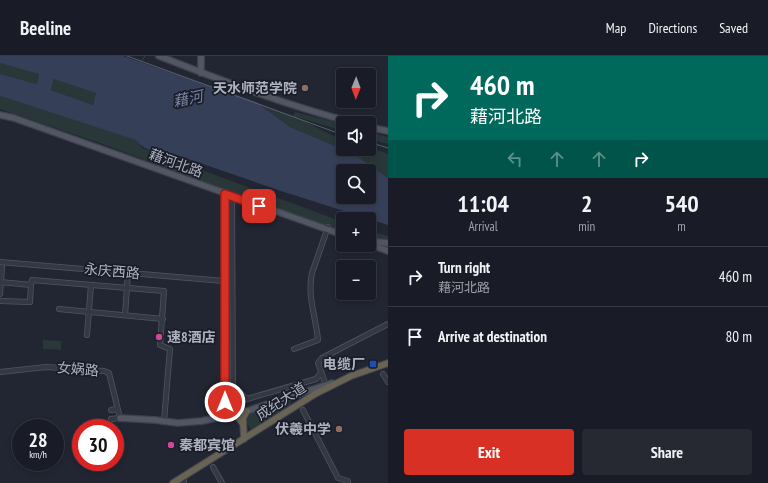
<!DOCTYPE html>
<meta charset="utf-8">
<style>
body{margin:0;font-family:"PT Sans Narrow","Noto Sans SC",sans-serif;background:#262932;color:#f1f3f6;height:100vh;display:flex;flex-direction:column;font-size:15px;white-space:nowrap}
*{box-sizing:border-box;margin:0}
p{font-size:13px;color:#9fa1a7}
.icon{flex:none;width:22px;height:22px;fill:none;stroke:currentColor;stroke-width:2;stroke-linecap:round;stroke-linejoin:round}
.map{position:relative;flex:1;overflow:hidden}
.panel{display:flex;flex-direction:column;background:#191c26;width:380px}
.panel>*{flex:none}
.hud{background:#00695c;color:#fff;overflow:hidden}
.needle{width:26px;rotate:181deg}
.fabs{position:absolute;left:336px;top:12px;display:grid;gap:8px}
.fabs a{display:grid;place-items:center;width:40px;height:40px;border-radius:4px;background:#191c26;box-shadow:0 2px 6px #0003,0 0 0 1px #373a43;font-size:20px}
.speed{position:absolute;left:12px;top:363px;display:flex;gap:8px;font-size:20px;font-weight:700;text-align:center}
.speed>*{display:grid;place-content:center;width:52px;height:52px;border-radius:50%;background:#191c26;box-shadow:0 2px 6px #0003,0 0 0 1px #373a43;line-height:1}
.speed small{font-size:10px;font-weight:400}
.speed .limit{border:6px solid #d22;background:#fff;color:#111}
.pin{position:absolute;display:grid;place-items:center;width:34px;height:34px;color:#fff;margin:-17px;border-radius:8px;box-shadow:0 2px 6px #0006}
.me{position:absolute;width:44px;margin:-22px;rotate:0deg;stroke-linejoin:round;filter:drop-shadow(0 0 3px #0008)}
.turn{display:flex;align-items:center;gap:14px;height:84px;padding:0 16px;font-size:18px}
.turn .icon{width:52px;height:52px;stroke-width:2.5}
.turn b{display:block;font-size:28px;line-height:34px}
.lanes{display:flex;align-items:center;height:38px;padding:0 16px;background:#0003;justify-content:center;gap:20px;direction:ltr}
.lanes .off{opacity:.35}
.eta{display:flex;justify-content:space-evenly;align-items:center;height:68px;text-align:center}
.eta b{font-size:24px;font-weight:600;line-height:28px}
.action{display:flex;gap:8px;margin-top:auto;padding:8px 16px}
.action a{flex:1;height:46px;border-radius:4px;background:#d93025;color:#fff;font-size:16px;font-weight:600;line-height:46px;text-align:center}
.action a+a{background:#262932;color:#f1f3f6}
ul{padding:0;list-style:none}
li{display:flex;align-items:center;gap:12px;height:60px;padding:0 16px;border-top:1px solid #373a43}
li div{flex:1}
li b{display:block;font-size:15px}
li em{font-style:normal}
header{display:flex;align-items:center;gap:24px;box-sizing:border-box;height:56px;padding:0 20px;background:#191c26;border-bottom:1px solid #373a43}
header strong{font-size:19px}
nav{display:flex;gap:22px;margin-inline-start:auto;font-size:14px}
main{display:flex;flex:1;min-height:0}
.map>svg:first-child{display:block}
.green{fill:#293739}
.water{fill:#363f58;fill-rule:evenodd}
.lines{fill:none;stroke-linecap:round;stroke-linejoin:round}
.stream{stroke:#363f58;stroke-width:1}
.minor-casing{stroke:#515561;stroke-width:6}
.major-casing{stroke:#3d414d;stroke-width:8}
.highway-casing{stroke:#3f424e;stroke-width:8}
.minor{stroke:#343843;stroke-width:4.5}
.major{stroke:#525663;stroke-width:5.5}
.highway{stroke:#686352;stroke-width:6}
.tram{stroke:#5a5e6d;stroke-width:1}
.route-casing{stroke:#8d1f18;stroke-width:10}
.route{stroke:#d93025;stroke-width:7}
.education-dot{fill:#8d6e63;stroke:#1a1d28;stroke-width:1.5}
.hotel-dot{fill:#d1479c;stroke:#1a1d28;stroke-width:1.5}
.transit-dot{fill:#1a4fb4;stroke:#1a1d28;stroke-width:1.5}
.labels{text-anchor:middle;stroke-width:3.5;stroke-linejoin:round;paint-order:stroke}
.poi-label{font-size:14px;font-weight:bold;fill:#aeb2c0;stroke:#1a1d28;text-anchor:end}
.street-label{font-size:14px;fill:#aeb2c0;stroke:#1a1d28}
.water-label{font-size:15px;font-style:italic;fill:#7a86a6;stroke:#1a1d28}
</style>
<header>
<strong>Beeline</strong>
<nav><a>Map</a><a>Directions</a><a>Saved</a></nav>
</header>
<main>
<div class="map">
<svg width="388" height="427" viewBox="0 0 388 427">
<rect width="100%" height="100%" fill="#212632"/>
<path class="green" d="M0 7 39 17 37 28 0 18Z
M55 22 96 37 93 49 51 34Z
M0 40 137 84 142 92 343 166V175L215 130 103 88 0 53Z
M256 46 293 60 295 56 343 68V75L297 61 329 78 343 83V93H369V91L388 98V122L354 98 290 71Z
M369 76 388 81V88L369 83Z
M369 175 388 180V190L369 184Z
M43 284 61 285V294L43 293Z
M290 345 292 350 252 375C247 368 244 365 247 358Z"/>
<path class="water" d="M0 0H123L256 46 290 71 354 98 388 122V169L284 136 168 96C153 95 146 96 136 84L0 40V18L37 28 39 18 0 7ZM54 23 96 37 93 49 51 34ZM343 115H369V141H343Z"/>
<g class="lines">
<path class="stream" d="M141 6 145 0"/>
<defs>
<path id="minor" d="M232 140 233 359
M0 206 224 225
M0 226 31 229 32 224 164 235 160 289 170 293 164 365
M0 238 2 211
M0 245 30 246 31 229
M59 253 163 263
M125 259 128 217
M87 279 91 229
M294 293 318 284C316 261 307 241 312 217L328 171
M0 316 46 311 104 315 109 317 120 362 111 363
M383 318 388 326
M326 329 318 307 322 302 388 268
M233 330 247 343 316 323 321 317
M111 354 117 353
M303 354 338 422 348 425V427
M225 361V137
M213 411 222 427
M184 424V427"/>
<path id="major" d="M159 0C223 25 288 50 355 67
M201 17V0
M0 59 14 62 343 179
M369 71 388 75
M369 185 388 187
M369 188 388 195
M120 362 155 364 178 367 202 365 247 355 332 327"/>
<path id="highway" d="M233 359 238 361 243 368
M244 383 243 362 247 355
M173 427 315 338 351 320 388 307"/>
</defs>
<use href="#minor" class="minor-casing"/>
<use href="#major" class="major-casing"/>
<use href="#highway" class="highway-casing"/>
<use href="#minor" class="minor"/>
<use href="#major" class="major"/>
<use href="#highway" class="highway"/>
<path class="tram" d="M127 0 343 79
M369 86 388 92"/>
</g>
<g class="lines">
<defs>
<path id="route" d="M225 346V138L259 150"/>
</defs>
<use href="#route" class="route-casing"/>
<use href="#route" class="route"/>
</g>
<g class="education-dot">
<circle cx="305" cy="32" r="4"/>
<circle cx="339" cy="373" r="4"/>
</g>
<g class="hotel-dot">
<circle cx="159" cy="281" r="4"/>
<circle cx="171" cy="389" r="4"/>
</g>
<rect class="transit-dot" x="369" y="304" width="8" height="8" rx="2"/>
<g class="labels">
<g class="poi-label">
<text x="297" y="37">天水师范学院</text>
<text x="167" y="286" text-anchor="start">速8酒店</text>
<text x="365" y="313">电缆厂</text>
<text x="331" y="378">伏羲中学</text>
<text x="179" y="394" text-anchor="start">秦都宾馆</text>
</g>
<g class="street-label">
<text transform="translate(176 107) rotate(20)" y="5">藉河北路</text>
<text transform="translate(112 215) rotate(5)" y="5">永庆西路</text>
<text transform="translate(78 313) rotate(5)" y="5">女娲路</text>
<text transform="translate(281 345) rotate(-33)" y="5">成纪大道</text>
</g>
<g class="water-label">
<text transform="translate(188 43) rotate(-12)" y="5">藉河</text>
</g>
</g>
</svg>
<div class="fabs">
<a><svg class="needle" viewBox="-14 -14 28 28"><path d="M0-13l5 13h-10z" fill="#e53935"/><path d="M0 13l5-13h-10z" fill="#9fa1a7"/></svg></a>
<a><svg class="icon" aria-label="sound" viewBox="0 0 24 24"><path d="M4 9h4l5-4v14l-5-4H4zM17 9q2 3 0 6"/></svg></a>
<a><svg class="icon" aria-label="search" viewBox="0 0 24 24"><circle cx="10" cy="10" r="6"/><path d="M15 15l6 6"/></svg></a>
<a>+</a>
<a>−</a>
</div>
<div class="speed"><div>28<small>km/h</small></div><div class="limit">30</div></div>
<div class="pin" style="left:259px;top:150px;background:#d93025"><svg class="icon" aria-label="arrive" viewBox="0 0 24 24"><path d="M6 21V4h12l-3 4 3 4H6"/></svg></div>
<svg class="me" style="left:225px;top:346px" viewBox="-20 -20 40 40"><circle r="17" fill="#d93025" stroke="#fff" stroke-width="3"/><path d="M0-11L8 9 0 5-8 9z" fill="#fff"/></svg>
</div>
<section class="panel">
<div class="hud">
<div class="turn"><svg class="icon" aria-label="right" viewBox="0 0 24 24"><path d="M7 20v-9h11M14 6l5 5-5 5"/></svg><div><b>460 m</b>藉河北路</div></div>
<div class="lanes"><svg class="icon off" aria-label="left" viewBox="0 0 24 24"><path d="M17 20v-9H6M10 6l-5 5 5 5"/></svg><svg class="icon off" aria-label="ahead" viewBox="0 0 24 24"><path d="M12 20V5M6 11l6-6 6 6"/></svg><svg class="icon off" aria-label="ahead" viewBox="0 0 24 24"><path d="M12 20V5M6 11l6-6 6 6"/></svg><svg class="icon" aria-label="right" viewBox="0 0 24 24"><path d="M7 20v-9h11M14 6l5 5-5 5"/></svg></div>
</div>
<div class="eta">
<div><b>11:04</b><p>Arrival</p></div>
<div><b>2</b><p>min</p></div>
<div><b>540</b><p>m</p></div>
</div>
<ul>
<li><svg class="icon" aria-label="right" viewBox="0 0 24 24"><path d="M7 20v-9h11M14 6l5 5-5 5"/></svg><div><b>Turn right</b><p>藉河北路</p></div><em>460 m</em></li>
<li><svg class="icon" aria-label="arrive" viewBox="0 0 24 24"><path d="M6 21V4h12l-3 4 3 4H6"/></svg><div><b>Arrive at destination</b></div><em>80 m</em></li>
</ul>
<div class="action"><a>Exit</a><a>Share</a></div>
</section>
</main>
